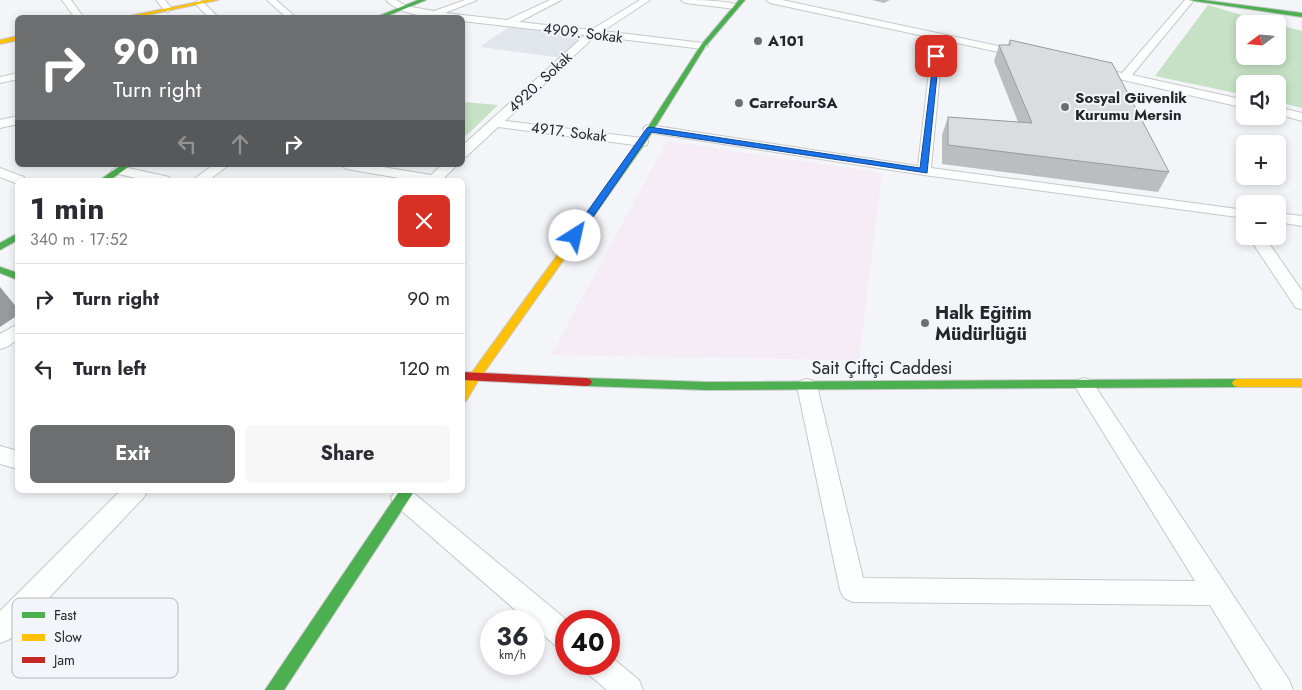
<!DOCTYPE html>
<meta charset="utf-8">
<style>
body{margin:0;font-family:Jost,sans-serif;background:#f7f7f7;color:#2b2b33;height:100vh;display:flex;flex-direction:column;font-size:19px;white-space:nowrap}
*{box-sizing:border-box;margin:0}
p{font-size:16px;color:#7c7c81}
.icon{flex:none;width:28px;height:28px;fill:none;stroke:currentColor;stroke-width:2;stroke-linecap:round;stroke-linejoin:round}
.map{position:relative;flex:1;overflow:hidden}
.side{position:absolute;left:15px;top:178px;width:450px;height:315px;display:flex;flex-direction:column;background:#fff;border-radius:8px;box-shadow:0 2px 8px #0003}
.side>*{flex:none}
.top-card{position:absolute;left:15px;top:15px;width:450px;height:152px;border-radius:8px;box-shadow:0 2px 8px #0003;background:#6d6e70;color:#fff;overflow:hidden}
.needle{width:32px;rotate:254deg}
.fabs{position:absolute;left:1236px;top:15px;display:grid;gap:10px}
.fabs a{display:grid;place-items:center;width:50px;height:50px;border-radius:8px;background:#fff;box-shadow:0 2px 8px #0003;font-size:25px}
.speed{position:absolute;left:480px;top:610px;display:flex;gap:10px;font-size:25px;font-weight:700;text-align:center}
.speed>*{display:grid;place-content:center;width:65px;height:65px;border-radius:50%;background:#fff;box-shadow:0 2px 8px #0003;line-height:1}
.speed small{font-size:12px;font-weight:400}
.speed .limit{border:8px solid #d22;background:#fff;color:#111}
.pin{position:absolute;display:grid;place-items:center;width:42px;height:42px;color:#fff;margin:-21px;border-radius:10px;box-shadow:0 2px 8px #0006}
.me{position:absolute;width:55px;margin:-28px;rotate:35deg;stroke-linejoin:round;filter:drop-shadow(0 0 4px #0008)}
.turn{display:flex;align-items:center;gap:18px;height:105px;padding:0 15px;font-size:22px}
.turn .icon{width:65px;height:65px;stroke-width:2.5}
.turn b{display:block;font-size:35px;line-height:42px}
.lanes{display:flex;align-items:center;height:48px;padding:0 15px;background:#0003;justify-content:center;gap:25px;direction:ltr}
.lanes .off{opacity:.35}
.round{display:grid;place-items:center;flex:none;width:52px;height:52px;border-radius:8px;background:#f7f7f7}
.overview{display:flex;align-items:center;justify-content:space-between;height:85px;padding:0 15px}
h1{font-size:30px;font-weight:700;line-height:38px}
.button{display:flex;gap:10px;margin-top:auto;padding:10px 15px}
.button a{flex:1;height:58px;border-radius:8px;background:#6d6e70;color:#fff;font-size:20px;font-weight:700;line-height:58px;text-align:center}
.button a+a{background:#f7f7f7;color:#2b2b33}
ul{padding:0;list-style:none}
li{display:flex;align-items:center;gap:15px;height:70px;padding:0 15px;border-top:1px solid #e1e1e2}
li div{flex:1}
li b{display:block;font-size:19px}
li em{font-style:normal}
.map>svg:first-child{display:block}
.built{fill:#e1e5ec}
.education{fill:#f6ecf5}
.green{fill:#c6e1c5}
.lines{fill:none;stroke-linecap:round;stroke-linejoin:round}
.street-casing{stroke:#c7c8ca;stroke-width:2}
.fast-casing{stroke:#c7c8ca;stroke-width:2}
.slow-casing{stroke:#c7c8ca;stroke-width:2}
.jam-casing{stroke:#c7c8ca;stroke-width:2}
.street{fill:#fdfefe;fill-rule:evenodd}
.fast{fill:#4caf50;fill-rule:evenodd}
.slow{fill:#ffc107;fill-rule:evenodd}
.jam{fill:#c62828;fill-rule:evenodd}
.wall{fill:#bcbdbf}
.shaded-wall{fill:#999a9b}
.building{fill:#dbdcde;stroke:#999a9b}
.route{fill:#1a73e8;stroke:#114b97}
.poi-dot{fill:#6d6e70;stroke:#f2f5f9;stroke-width:2}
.labels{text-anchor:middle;stroke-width:4;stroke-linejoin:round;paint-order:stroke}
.far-street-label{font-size:15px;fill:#252627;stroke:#f2f5f9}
.far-poi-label{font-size:15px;font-weight:bold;fill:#252627;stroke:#f2f5f9;text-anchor:start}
.poi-label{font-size:18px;font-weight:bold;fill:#252627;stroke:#f2f5f9;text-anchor:start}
.street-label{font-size:18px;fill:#252627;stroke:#f2f5f9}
.key{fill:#f2f5f9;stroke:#b4b7ba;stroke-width:1}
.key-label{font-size:14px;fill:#252627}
</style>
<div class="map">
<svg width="1302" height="690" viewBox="0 0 1302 690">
<rect width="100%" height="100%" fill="#f3f5f8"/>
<path class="built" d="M509 27 585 35 562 58 480 47Z"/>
<path class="education" d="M667 141 882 173 859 360 551 355Z"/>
<path class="green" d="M1208 5 1272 24H1245V56H1278V25L1302 31V108L1278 102V84H1245V95L1155 76Z
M463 102 498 105 467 135 463 134Z"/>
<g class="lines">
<defs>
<path id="street" d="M62 0H71L84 18H75Z
M156 0H165L172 9 168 12 165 11Z
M199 0 202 1 219 18H209L195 3Z
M267 0H276L297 18H287Z
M386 0H396L406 6 434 11 465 0H477L445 13 507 20 550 0H561L519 22 591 30 640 0H650L603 31 703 43 708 46 703 49 595 36 505 121 642 138 647 139 648 142 647 145 642 146 498 127 467 156 462 157V146L585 35 462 21V18C439 18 403 18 386 0Z
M681 0C695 0 730 0 740 6L736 9 685 3Z
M766 0H782L1026 52V56L1022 57 943 40 931 168 1245 210V218L924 175 645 132 643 129 645 126 649 125 918 166 933 38 770 3Z
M1185 0H1194L1132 75 1245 100V108L1093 73 1088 70 1093 67 1122 73Z
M18 73V79L0 83V77Z
M1278 107 1302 113V121L1278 114Z
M18 116V124L0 128V120Z
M213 165H229L209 180H193Z
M340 165H371L431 175 442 165H457L442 180H411L347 169Z
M119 166 169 177 171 180H145L114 173 112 170Z
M0 168 24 177 26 180H18V184L0 177Z
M1278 213 1302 216V226L1278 222Z
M1248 236H1264L1302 291V309L1296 308Z
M18 324V339L7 347 0 349V334Z
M1084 378 1091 380 1289 680 1293 690H1262L1210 605 853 602 844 598 840 590 797 386 800 381 807 379 814 381 817 386 863 578 1195 581 1074 385 1077 380Z
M0 446 18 451V469L0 464Z
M121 490H148L144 497 10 639 0 643V611Z
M398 490 411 491 568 621H566V650L556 646 534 627V621H528L395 505 391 498 395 491Z
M609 655 639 680 643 690H607L588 674 584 664H609Z"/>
<path id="fast" d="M418 0H426L382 18H374Z
M739 0H745L705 47 646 142 567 254H561L559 252 639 141 701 45Z
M1188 0H1203L1302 13V17Z
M121 165H131L110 180H100Z
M18 233V240L0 250V243Z
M0 267 18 273V280L0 273Z
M586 378 707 382 1238 379 1242 380 1244 383 1242 386 1238 387 707 390 586 386 582 385 580 382 582 379Z
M400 490H415L284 690H265Z"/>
<path id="slow" d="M207 0H218L133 18H120Z
M18 36V40L0 44V40Z
M564 249 569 252 478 381 466 401 462 402V387L470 375 561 250Z
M1238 379H1302V387H1238L1234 386 1232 383 1234 380Z"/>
<path id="jam" d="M462 372 586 378 590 379 592 382 590 385 586 386 462 380Z"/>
</defs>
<use href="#street" class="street-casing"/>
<use href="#fast" class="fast-casing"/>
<use href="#slow" class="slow-casing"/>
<use href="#jam" class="jam-casing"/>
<use href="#street" class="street"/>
<use href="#fast" class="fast"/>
<use href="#slow" class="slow"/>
<use href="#jam" class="jam"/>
</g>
<path class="wall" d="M872 0H890L884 3Z
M1010 40 1169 172 1158 192 942 164V135L948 117 1018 122 994 61 999 45H1008Z"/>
<path class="shaded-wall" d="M0 287 18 309V315L0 327Z"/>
<path class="building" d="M1010 40 1112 63 1169 172 948 145V117L1032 123 999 45H1010Z"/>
<path class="route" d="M934 55 939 56 927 173 651 132 578 239H575L570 236 647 128 649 127 920 168Z"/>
<g class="poi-dot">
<circle cx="758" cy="41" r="5"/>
<circle cx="739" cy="103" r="5"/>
<circle cx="1065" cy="107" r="5"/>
<circle cx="925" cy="323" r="5"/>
</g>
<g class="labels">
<g class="far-street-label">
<text transform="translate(583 33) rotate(7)" y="5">4909. Sokak</text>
<text transform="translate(540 82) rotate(-43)" y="5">4920. Sokak</text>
<text transform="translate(569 132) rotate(7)" y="5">4917. Sokak</text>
</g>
<g class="far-poi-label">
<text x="768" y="46">A101</text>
<text x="1075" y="103">Sosyal Güvenlik<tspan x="1075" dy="17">Kurumu Mersin</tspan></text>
<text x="749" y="108">CarrefourSA</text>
</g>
<g class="poi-label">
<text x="935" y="319">Halk Eğitim<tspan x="935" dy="21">Müdürlüğü</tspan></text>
</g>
<g class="street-label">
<text x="882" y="374">Sait Çiftçi Caddesi</text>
</g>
</g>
<rect x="12" y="598" width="166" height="80" rx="8" class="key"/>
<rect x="22" y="612" width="23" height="6" fill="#4caf50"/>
<rect x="22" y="634" width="23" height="7" fill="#ffc107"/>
<rect x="22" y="657" width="23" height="6" fill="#c62828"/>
<g class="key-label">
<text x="54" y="620">Fast</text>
<text x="54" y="642">Slow</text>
<text x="54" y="665">Jam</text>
</g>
</svg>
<div class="fabs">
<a><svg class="needle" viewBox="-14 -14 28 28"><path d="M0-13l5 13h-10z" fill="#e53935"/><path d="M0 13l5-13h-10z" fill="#7c7c81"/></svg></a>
<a><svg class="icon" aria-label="sound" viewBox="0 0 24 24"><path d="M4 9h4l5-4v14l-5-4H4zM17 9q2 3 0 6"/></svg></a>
<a>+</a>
<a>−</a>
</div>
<div class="speed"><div>36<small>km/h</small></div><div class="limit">40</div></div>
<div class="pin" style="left:936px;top:56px;background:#d93025"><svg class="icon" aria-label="arrive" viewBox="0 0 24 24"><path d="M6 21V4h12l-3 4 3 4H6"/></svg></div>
<svg class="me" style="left:575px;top:236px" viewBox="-20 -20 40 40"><circle r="19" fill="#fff"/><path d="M0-13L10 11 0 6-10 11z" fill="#1a73e8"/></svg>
<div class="top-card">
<div class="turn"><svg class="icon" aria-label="right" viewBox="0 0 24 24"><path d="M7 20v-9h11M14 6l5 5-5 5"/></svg><div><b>90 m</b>Turn right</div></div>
<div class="lanes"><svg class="icon off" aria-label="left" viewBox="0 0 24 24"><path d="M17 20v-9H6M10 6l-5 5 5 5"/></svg><svg class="icon off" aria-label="ahead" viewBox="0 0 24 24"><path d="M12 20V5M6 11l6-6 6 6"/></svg><svg class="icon" aria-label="right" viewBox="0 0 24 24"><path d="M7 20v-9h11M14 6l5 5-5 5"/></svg></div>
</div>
<section class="side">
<div class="overview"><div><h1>1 min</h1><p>340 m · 17:52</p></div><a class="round" style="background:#d93025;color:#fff"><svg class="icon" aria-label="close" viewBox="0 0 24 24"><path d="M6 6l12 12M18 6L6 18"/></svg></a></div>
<ul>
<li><svg class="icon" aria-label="right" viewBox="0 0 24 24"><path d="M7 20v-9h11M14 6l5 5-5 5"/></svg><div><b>Turn right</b></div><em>90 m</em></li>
<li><svg class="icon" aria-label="left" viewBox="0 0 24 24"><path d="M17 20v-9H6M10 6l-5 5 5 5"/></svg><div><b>Turn left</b></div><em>120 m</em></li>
</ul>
<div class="button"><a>Exit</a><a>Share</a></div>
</section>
</div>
